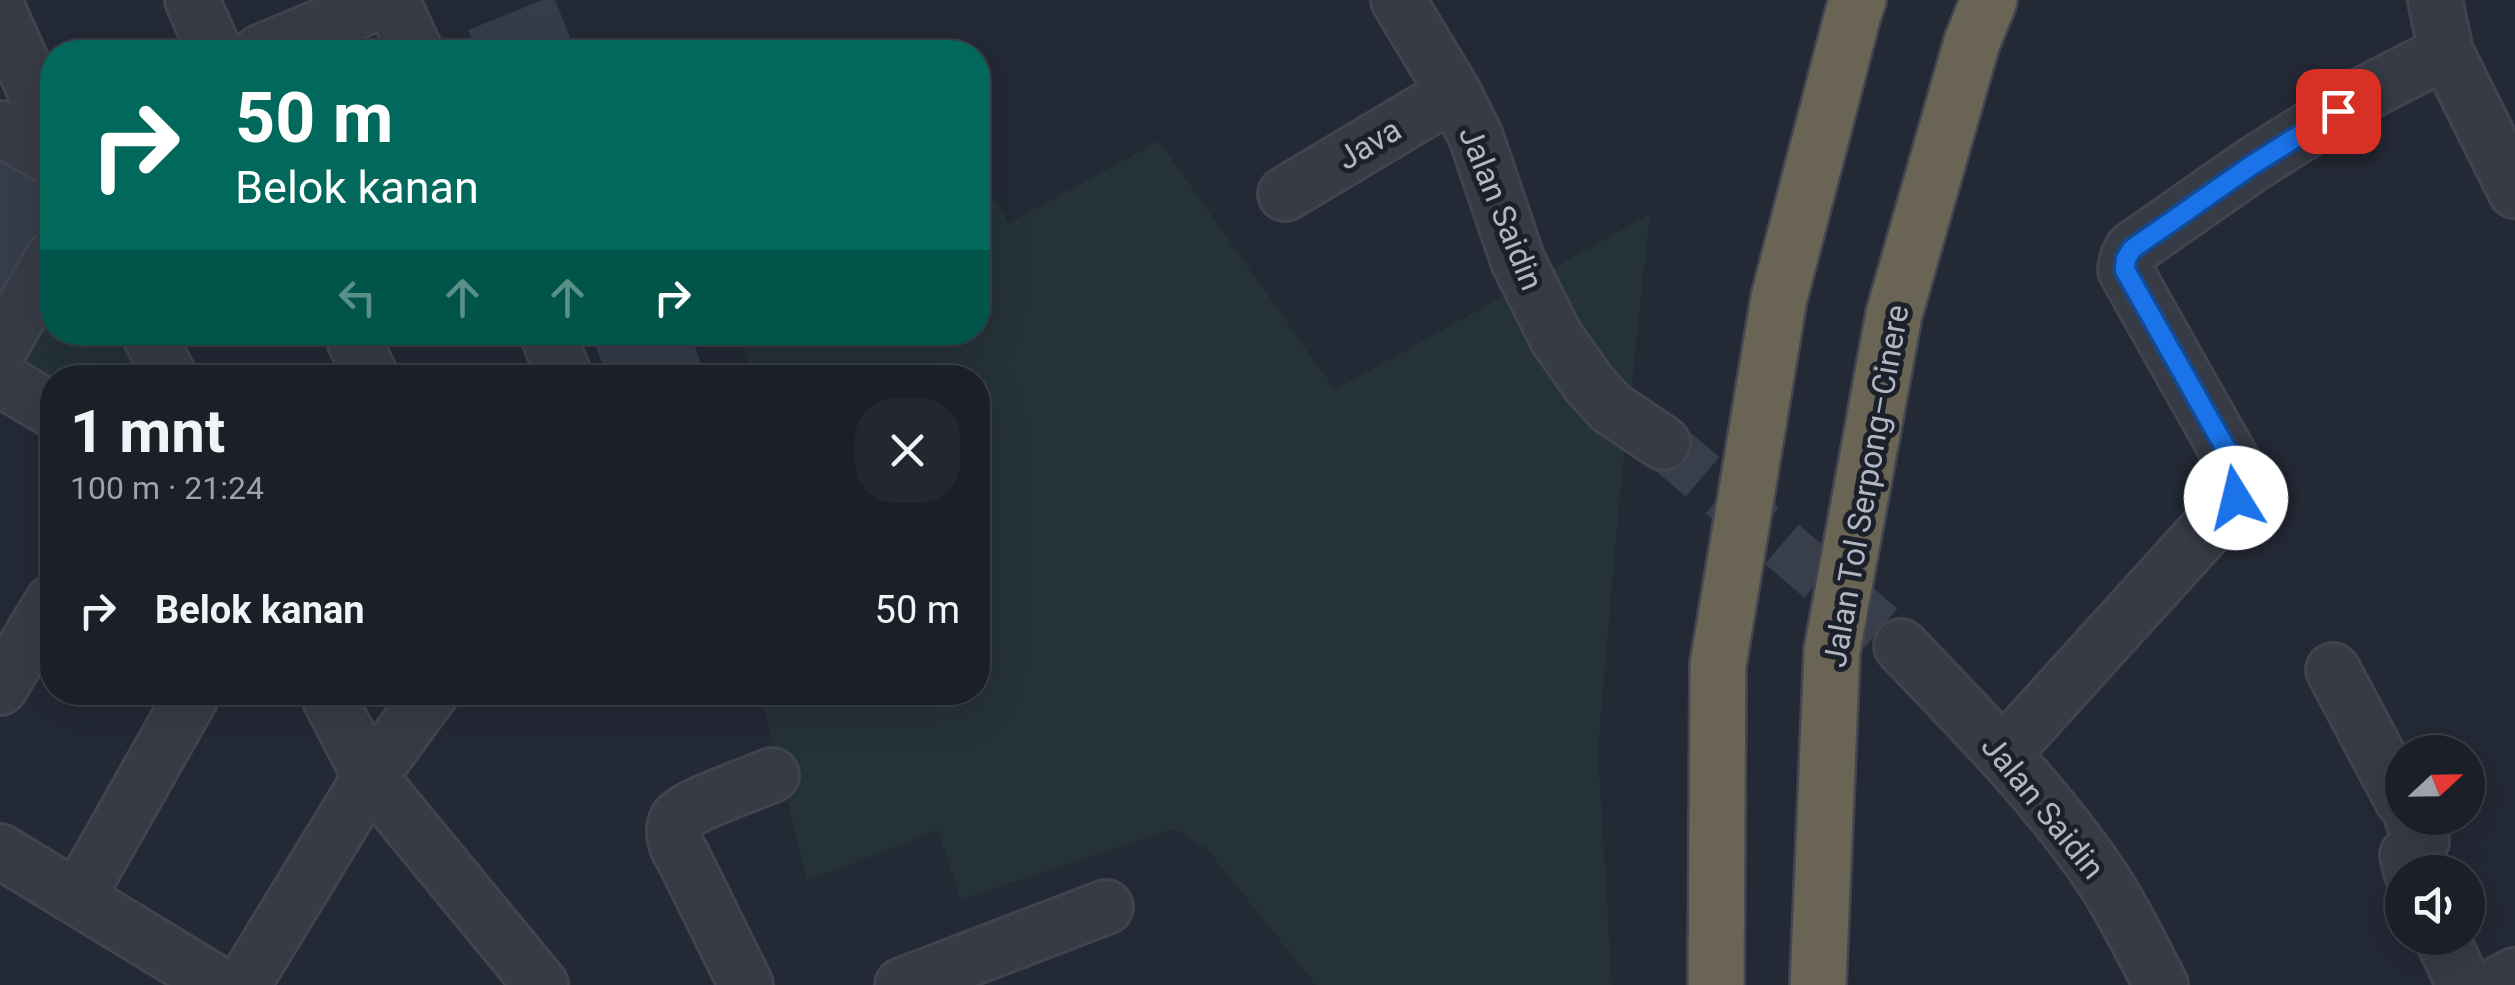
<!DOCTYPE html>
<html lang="id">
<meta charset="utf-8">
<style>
body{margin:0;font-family:Roboto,sans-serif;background:#232730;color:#f1f3f6;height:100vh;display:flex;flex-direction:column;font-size:38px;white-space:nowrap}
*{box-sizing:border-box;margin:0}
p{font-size:32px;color:#9fa2a8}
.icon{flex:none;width:55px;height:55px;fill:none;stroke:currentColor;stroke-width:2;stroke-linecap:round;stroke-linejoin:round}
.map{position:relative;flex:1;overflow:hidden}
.drawer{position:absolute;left:40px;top:365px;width:950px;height:340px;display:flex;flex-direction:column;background:#1a1f28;border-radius:40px;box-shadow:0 10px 40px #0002,0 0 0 2px #383d45}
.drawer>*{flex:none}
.top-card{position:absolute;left:40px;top:40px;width:950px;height:305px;border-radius:40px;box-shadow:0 10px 40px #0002,0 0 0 2px #383d45;background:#00695c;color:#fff;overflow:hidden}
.needle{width:65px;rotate:68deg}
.tools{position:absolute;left:2385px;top:735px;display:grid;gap:20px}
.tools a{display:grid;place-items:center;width:100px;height:100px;border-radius:50%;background:#1a1f28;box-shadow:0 10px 40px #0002,0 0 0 2px #383d45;font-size:50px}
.pin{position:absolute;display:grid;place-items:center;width:85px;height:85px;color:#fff;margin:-42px;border-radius:20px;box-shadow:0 5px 15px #0006}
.me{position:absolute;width:110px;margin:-55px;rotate:351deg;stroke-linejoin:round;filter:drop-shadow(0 0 8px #0008)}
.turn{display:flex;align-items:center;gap:35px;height:210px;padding:0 30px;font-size:45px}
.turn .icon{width:130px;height:130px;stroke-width:2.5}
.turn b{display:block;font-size:70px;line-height:85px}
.lanes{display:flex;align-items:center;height:95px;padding:0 30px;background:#0003;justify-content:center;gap:50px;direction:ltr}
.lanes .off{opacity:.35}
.round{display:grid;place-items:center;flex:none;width:105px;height:105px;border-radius:40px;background:#232730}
.summary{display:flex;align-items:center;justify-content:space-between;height:170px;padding:0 30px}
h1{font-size:60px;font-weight:700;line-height:75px}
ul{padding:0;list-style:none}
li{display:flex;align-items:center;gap:30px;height:150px;padding:0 30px}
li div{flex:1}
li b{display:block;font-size:38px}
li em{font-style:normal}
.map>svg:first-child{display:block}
.green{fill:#253236}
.building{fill:#353c4b}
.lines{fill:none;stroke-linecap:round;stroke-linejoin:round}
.minor-tunnel{stroke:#383e4a;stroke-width:52;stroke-dasharray:52 26;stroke-linecap:butt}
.minor-casing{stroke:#3f444f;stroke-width:58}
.highway-casing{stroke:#414650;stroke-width:60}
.minor{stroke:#363b45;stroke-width:52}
.highway{stroke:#6a6454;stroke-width:55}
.route-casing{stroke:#114b97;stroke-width:25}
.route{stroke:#1a73e8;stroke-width:18}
.labels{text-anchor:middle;stroke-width:10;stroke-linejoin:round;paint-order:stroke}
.street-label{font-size:32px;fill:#b1b6c2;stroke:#1c202a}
</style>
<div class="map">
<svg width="2515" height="985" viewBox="0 0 2515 985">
<rect width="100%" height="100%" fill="#232935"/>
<path class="green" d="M1159 141 1335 390 1650 214 1619 505 1598 750 1612 985H1316L1208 850 1174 829 961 899 938 830 807 881 761 693 978 692V378L756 377 734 333 978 332V171L1009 223Z
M52 260V332L134 333 155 377 52 378V398L0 349Z"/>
<path class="building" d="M543 0H555L576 52H477L468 30Z
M0 157 52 190V252L0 337Z
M590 332H689L707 378H608Z"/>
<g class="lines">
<path class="minor-tunnel" d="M1663 443 1901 646"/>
<defs>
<path id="minor" d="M192 0 215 52
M392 0 416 52
M1398 0 1454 93 1476 137 1518 261 1556 337 1589 384 1611 408 1663 443
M2435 0 2446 52 2515 191
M0 13 52 130
M260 52 384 0
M0 128 43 154 52 157
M1285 194 1454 93
M148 332 170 378
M350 332 372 378
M546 332 566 378
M0 348 52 259
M0 379 52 410
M1901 646C1971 720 2045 793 2102 878 2124 911 2142 949 2161 985
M2333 670 2402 800
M0 688 52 602
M326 692 370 777 541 985
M2003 754 2235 498 2241 489 2240 474 2125 270 2127 259 2132 249 2252 165 2366 93 2446 52
M0 851 220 985
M2411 872 2407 855 2422 841 2412 818
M78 897 194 692
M2442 938 2464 985
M243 985 370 777 432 692
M746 985 683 857C676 847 670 832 677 819 685 806 755 783 772 775
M902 985 1106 907
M2496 985 2515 975"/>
<path id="highway" d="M1716 985 1718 665 1779 298 1853 14 1858 0
M1818 985 1832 651 1894 314 1972 42 1989 0"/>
</defs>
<use href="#minor" class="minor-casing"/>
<use href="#highway" class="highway-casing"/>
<use href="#minor" class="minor"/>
<use href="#highway" class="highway"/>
</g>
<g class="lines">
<defs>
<path id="route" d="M2236 498 2241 488 2240 474 2125 270 2126 259 2132 249 2252 165 2338 111"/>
</defs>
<use href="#route" class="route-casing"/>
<use href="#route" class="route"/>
</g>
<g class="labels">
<g class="street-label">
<text transform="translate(1369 144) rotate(-31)" y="11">Java</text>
<text transform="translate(1501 208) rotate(68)" y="11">Jalan Saidin</text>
<text transform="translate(1866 486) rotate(-80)" y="11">Jalan Tol Serpong–Cinere</text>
<text transform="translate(2043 807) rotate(51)" y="11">Jalan Saidin</text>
</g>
</g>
</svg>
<div class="tools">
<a><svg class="needle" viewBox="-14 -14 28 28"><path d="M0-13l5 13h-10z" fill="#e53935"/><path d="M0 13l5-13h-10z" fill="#9fa2a8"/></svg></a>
<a><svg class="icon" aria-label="sound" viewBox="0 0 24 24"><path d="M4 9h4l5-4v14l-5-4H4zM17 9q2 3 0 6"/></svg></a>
</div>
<div class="pin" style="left:2338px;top:111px;background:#d93025"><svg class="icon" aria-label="arrive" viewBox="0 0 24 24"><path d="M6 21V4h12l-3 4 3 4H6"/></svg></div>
<svg class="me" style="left:2236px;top:498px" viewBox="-20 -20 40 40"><circle r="19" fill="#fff"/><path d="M0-13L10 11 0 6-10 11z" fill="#1a73e8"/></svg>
<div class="top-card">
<div class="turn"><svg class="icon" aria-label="right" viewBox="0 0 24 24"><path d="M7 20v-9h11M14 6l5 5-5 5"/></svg><div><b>50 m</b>Belok kanan</div></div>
<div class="lanes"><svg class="icon off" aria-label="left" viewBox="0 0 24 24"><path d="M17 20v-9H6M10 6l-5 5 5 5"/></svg><svg class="icon off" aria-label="ahead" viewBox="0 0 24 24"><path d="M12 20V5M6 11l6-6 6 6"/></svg><svg class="icon off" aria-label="ahead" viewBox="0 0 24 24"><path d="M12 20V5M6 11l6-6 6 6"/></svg><svg class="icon" aria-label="right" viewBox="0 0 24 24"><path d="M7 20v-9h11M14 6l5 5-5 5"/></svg></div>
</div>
<section class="drawer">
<div class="summary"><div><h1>1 mnt</h1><p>100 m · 21:24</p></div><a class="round"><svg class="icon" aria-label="close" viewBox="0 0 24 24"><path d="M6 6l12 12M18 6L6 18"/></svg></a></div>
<ul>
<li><svg class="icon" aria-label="right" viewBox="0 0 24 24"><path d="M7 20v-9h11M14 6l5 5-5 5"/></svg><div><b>Belok kanan</b></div><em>50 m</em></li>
</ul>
</section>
</div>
